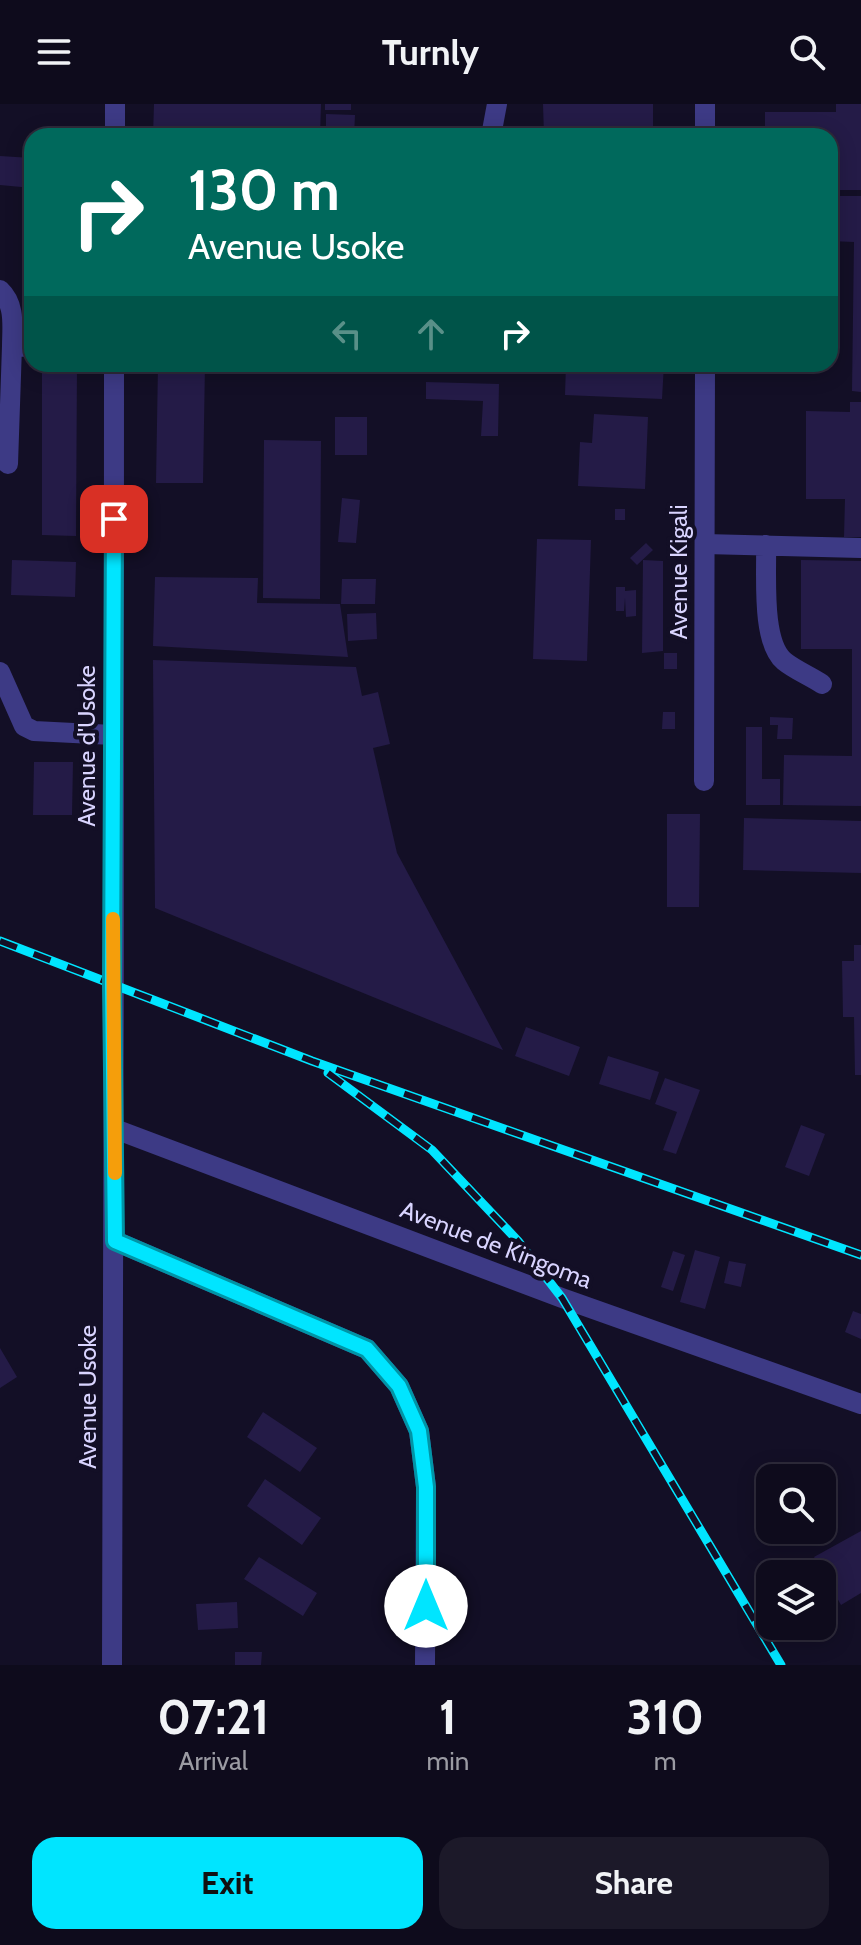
<!DOCTYPE html>
<style>
body{margin:0;font-family:Cabin,sans-serif;background:#1c1929;color:#f1f3f6;height:100vh;display:flex;flex-direction:column;font-size:30px;white-space:nowrap}
*{box-sizing:border-box;margin:0}
p{font-size:26px;color:#9b9ba3}
.icon{flex:none;width:44px;height:44px;fill:none;stroke:currentColor;stroke-width:2;stroke-linecap:round;stroke-linejoin:round}
.map{position:relative;height:1561px;overflow:hidden}
.panel{display:flex;flex-direction:column;background:#0e0b1c;flex:1}
.panel>*{flex:none}
.guide{position:absolute;left:24px;top:24px;width:814px;height:244px;border-radius:24px;box-shadow:0 4px 20px #0003,0 0 0 2px #2e2b3b;background:#00695c;color:#fff;overflow:hidden}
.fabs{position:absolute;left:756px;top:1360px;display:grid;gap:16px}
.fabs a{display:grid;place-items:center;width:80px;height:80px;border-radius:16px;background:#0e0b1c;box-shadow:0 4px 20px #0003,0 0 0 2px #2e2b3b;font-size:40px}
.pin{position:absolute;display:grid;place-items:center;width:68px;height:68px;color:#fff;margin:-34px;border-radius:16px;box-shadow:0 4px 12px #0006}
.me{position:absolute;width:88px;margin:-44px;rotate:0deg;stroke-linejoin:round;filter:drop-shadow(0 0 6px #0008)}
.turn{display:flex;align-items:center;gap:28px;height:168px;padding:0 32px;font-size:36px}
.turn .icon{width:104px;height:104px;stroke-width:2.5}
.turn b{display:block;font-size:56px;line-height:68px}
.lanes{display:flex;align-items:center;height:76px;padding:0 32px;background:#0003;justify-content:center;gap:40px;direction:ltr}
.lanes .off{opacity:.35}
.eta{display:flex;justify-content:space-evenly;align-items:center;height:136px;text-align:center}
.eta b{font-size:48px;font-weight:700;line-height:56px}
.primary-button{display:flex;gap:16px;margin-top:auto;padding:16px 32px}
.primary-button a{flex:1;height:92px;border-radius:24px;background:#00e5ff;color:#111;font-size:32px;font-weight:700;line-height:92px;text-align:center}
.primary-button a+a{background:#1c1929;color:#f1f3f6}
header{display:flex;justify-content:space-between;align-items:center;height:104px;padding:0 32px;background:#0e0b1c;font-size:36px;font-weight:700}
.map>svg:first-child{display:block}
.building{fill:#241b47}
.lines{fill:none;stroke-linecap:round;stroke-linejoin:round}
.minor{stroke:#3d3a85;stroke-width:20}
.rail-casing{stroke:#00e5ff;stroke-width:9}
.rail{stroke:#130f26;stroke-width:6;stroke-dasharray:18;stroke-linecap:butt}
.route-casing{stroke:#0095a6;stroke-width:20}
.route{stroke:#00e5ff;stroke-width:14}
.slow{stroke:#f59e0b;stroke-width:14}
.labels{text-anchor:middle;stroke-width:8;stroke-linejoin:round;paint-order:stroke}
.street-label{font-size:24px;fill:#d9d4ff;stroke:#130f26}
</style>
<header><svg class="icon" aria-label="menu" viewBox="0 0 24 24"><path d="M4 6h16M4 12h16M4 18h16"/></svg>Turnly<svg class="icon" aria-label="search" viewBox="0 0 24 24"><circle cx="10" cy="10" r="6"/><path d="M15 15l6 6"/></svg></header>
<div class="map">
<svg width="861" height="1561" viewBox="0 0 861 1561">
<rect width="100%" height="100%" fill="#130f26"/>
<path class="building" d="M154 0H321L320 32H153Z
M325 0H351V6H325Z
M543 0H653V32L544 31Z
M836 0H861V86H838V76L830 77V32H765V8H836Z
M326 10 355 11 354 32H326Z
M0 52 32 54V84L0 81Z
M830 92H861V288L852 287 854 138 830 137Z
M42 260H77L76 432 42 431Z
M158 260H205L203 379H156Z
M566 260H664L662 295 565 291Z
M426 278 499 280 498 332H481L483 297 426 295Z
M850 298H861V433H844L845 395H806V307L850 308Z
M594 310 648 313 645 385 578 382 580 338 592 339Z
M335 313H367V351H335Z
M264 336 321 337 320 495 263 494Z
M342 394 360 396 356 439 338 438Z
M615 405H625V416H615Z
M537 435 591 436 587 557 533 555Z
M646 439 653 446 637 461 630 454Z
M12 456 76 458 75 493 11 491Z
M643 456 663 457V547L642 549Z
M801 456 861 457V702L783 701 784 651 852 652V545H801Z
M155 473 258 474 257 499 340 500 348 553 153 542Z
M342 475H376L375 500H341Z
M616 483H625V487L636 486V512L626 513 625 494 624 507H616Z
M376 509 377 535 348 537 347 510Z
M664 549H677V565H664Z
M153 556 356 563 362 592 378 588 390 640 373 644 397 749 503 946 155 804Z
M663 608H675V625H662Z
M770 613 793 614 792 635H777L778 621H770Z
M746 623H762V675H780V701H746Z
M34 658H73L72 711H33Z
M667 710H700L699 803H667Z
M744 714 861 717V769L743 766Z
M854 841H861V971H855L854 913H843L842 857H854Z
M526 923 580 943 569 972 515 952Z
M608 952 659 968 650 996 599 980Z
M665 974 700 986 676 1050 663 1046 677 1008 655 1000Z
M801 1021 825 1030 809 1072 785 1063Z
M695 1146 720 1153 705 1205 680 1198Z
M673 1147 685 1151 673 1187 661 1183Z
M729 1157 746 1160 741 1183 724 1179Z
M853 1207 861 1210V1235L845 1228Z
M0 1244 17 1273 0 1284Z
M263 1308 317 1344 300 1368 247 1333Z
M265 1375 321 1414 302 1441 247 1402Z
M861 1427V1489L841 1501 814 1453Z
M259 1453 317 1489 303 1512 244 1475Z
M237 1498 238 1524 198 1526 196 1500Z
M235 1548H262L261 1561H235Z"/>
<g class="lines">
<path class="minor" d="M115 32V0
M491 32 497 0
M705 32V0
M0 186C16 201 12 223 12 242L32 243
M8 360 12 242
M705 440 861 444
M766 441C767 471 761 537 784 557 795 566 810 572 822 580
M0 568 24 622 34 627 113 631
M704 677 705 260
M115 1025 562 1194 861 1300
M115 1137 367 1245 399 1282 419 1327 426 1383 425 1561
M112 1561C115 1127 113 694 114 260"/>
<defs>
<path id="rail" d="M0 837 312 957 861 1151
M328 969 432 1046 518 1137 562 1194 781 1561"/>
</defs>
<use href="#rail" class="rail-casing"/>
<use href="#rail" class="rail"/>
</g>
<g class="lines">
<defs>
<path id="route" d="M114 415 112 880 115 1137 367 1245 399 1282 419 1327 426 1383V1502"/>
</defs>
<use href="#route" class="route-casing"/>
<use href="#route" class="route"/>
<path class="slow" d="M113 815 115 1069"/>
</g>
<g class="labels">
<g class="street-label">
<text transform="translate(679 468) rotate(-90)" y="8">Avenue Kigali</text>
<text transform="translate(87 642) rotate(-90)" y="8">Avenue d'Usoke</text>
<text transform="translate(496 1141) rotate(21)" y="8">Avenue de Kingoma</text>
<text transform="translate(88 1293) rotate(-90)" y="8">Avenue Usoke</text>
</g>
</g>
</svg>
<div class="fabs">
<a><svg class="icon" aria-label="search" viewBox="0 0 24 24"><circle cx="10" cy="10" r="6"/><path d="M15 15l6 6"/></svg></a>
<a><svg class="icon" aria-label="layers" viewBox="0 0 24 24"><path d="M12 4l9 5-9 5-9-5zM3 14l9 5 9-5"/></svg></a>
</div>
<div class="pin" style="left:114px;top:415px;background:#d93025"><svg class="icon" aria-label="arrive" viewBox="0 0 24 24"><path d="M6 21V4h12l-3 4 3 4H6"/></svg></div>
<svg class="me" style="left:426px;top:1502px" viewBox="-20 -20 40 40"><circle r="19" fill="#fff"/><path d="M0-13L10 11 0 6-10 11z" fill="#00e5ff"/></svg>
<div class="guide">
<div class="turn"><svg class="icon" aria-label="right" viewBox="0 0 24 24"><path d="M7 20v-9h11M14 6l5 5-5 5"/></svg><div><b>130 m</b>Avenue Usoke</div></div>
<div class="lanes"><svg class="icon off" aria-label="left" viewBox="0 0 24 24"><path d="M17 20v-9H6M10 6l-5 5 5 5"/></svg><svg class="icon off" aria-label="ahead" viewBox="0 0 24 24"><path d="M12 20V5M6 11l6-6 6 6"/></svg><svg class="icon" aria-label="right" viewBox="0 0 24 24"><path d="M7 20v-9h11M14 6l5 5-5 5"/></svg></div>
</div>
</div>
<section class="panel">
<div class="eta">
<div><b>07:21</b><p>Arrival</p></div>
<div><b>1</b><p>min</p></div>
<div><b>310</b><p>m</p></div>
</div>
<div class="primary-button"><a>Exit</a><a>Share</a></div>
</section>
